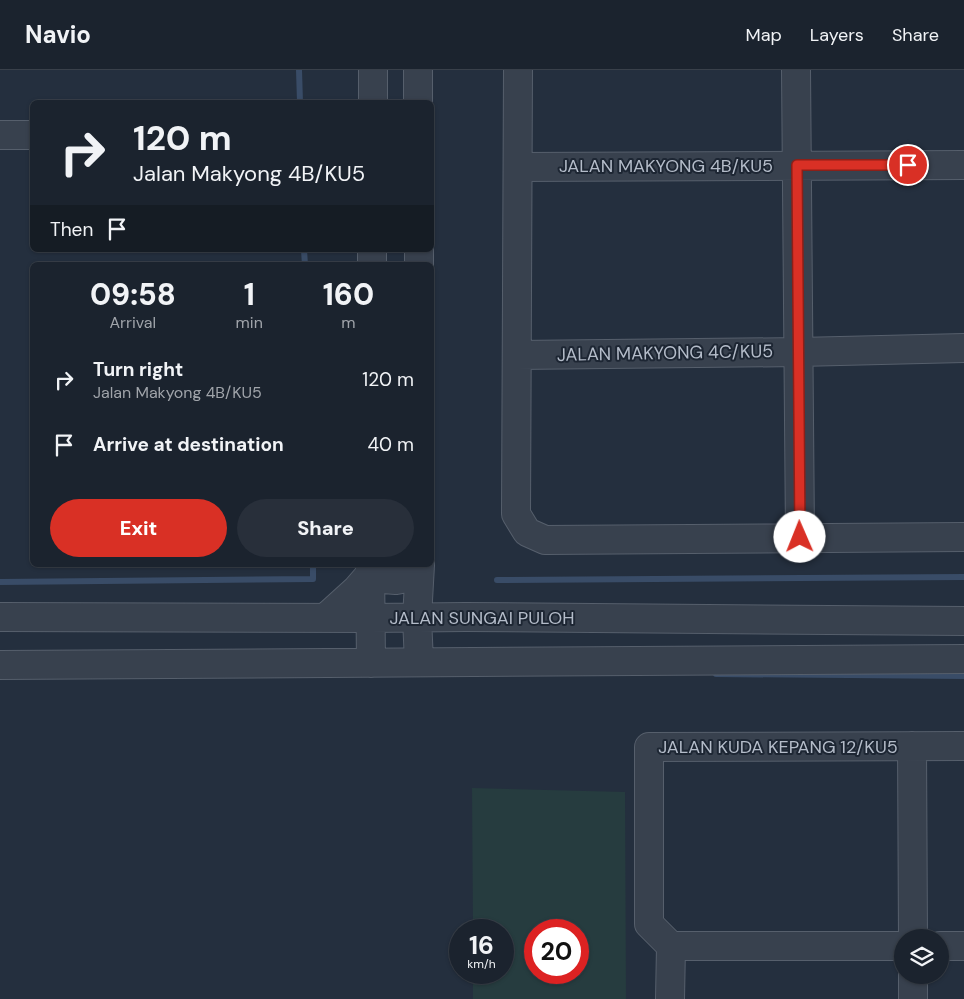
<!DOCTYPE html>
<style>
body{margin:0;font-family:"DM Sans",sans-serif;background:#282f3a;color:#f1f3f6;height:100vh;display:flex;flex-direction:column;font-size:19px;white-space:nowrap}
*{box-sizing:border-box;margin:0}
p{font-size:16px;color:#a0a4aa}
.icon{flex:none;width:28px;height:28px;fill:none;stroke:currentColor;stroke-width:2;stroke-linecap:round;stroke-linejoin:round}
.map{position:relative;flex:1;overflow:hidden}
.side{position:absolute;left:30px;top:192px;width:404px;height:305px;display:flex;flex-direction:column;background:#1b232e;border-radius:8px;box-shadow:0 1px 4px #0004,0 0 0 1px #39404a}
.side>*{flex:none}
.banner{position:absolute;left:30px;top:30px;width:404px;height:152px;border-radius:8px;box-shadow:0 1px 4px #0004,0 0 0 1px #39404a;background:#1b232e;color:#f1f3f6;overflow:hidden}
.controls{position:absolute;left:894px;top:859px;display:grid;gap:10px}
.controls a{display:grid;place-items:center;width:55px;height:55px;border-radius:50%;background:#1b232e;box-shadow:0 1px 4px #0004,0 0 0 1px #39404a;font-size:25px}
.speed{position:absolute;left:449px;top:849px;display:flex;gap:10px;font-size:25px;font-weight:700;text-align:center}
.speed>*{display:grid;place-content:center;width:65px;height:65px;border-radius:50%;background:#1b232e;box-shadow:0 1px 4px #0004,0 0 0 1px #39404a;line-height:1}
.speed small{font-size:12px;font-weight:400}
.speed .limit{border:8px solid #d22;background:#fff;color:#111}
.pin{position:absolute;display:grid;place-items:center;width:42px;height:42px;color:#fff;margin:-21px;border:2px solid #fff;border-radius:50%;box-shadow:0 1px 5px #0007}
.me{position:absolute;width:55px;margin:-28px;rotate:359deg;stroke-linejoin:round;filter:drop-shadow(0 0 4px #0008)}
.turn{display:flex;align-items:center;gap:18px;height:105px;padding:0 20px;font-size:22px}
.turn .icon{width:65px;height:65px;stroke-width:2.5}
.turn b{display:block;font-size:35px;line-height:42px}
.then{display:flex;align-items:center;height:48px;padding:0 20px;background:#0003;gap:10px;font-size:19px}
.eta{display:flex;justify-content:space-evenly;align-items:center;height:85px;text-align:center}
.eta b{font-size:30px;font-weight:800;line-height:35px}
.cta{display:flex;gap:10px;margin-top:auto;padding:10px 20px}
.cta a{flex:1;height:58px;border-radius:30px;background:#d93025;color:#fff;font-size:20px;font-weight:800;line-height:58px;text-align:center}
.cta a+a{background:#282f3a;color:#f1f3f6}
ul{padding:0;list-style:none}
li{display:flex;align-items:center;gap:15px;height:65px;padding:0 20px}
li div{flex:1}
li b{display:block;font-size:19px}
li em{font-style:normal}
header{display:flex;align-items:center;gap:30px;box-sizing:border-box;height:70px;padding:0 25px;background:#1b232e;border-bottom:1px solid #39404a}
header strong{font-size:24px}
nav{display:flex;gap:28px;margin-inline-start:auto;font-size:18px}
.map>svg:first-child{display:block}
.green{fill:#263c3f;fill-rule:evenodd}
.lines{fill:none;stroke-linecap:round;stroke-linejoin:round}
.stream{stroke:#394c67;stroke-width:6}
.minor-casing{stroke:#565f6c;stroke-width:30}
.minor{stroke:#38414e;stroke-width:28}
.route-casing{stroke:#8d1f18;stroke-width:12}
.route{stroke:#d93025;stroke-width:9}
.labels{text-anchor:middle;stroke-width:4;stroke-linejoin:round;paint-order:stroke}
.street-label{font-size:18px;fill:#b4bcc9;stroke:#1d2633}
</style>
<header>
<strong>Navio</strong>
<nav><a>Map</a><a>Layers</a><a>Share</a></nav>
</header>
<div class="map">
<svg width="964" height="929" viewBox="0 0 964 929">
<rect width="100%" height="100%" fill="#242f3e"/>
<path class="green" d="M472 718 625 722 626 929H473V903L502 902V860H473ZM535 860H578V902H535Z"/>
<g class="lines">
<path class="stream" d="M299 0 300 32
M304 180 305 195
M497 510 964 507
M0 512 313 509V495
M716 604 964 606"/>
<defs>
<path id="minor" d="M418 0V32
M518 0 516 444 527 462 545 470 964 467
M796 0 800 467
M373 32V0
M0 65H32
M518 97 964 95
M419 180V195
M372 195V180
M517 285 799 282 964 278
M370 495 371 593
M370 496 383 509 396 510 407 508 420 496
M0 547 371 548 465 547 964 551
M325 548 357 519 370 504
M419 592 417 548 420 495
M0 595 964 589
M912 676 913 868
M671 876 649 854V677L964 676
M671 876H902
M940 876H964
M670 929 671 876
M913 929V905"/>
</defs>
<use href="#minor" class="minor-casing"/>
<use href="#minor" class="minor"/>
</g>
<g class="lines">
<defs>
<path id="route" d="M800 467 797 95H908"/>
</defs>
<use href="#route" class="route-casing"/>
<use href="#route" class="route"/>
</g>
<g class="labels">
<g class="street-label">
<text x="666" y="102">JALAN MAKYONG 4B/KU5</text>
<text transform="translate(665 283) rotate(-1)" y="6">JALAN MAKYONG 4C/KU5</text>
<text x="482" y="554">JALAN SUNGAI PULOH</text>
<text x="778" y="683">JALAN KUDA KEPANG 12/KU5</text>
</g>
</g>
</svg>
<div class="controls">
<a><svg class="icon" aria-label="layers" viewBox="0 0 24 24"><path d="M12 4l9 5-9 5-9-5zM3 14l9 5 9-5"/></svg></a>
</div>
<div class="speed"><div>16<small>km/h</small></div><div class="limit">20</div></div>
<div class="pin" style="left:908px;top:95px;background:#d93025"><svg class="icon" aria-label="arrive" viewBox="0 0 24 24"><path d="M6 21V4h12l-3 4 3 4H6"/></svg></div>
<svg class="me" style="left:800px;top:467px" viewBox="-20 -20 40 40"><circle r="19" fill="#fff"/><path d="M0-13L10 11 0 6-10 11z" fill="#d93025"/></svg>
<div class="banner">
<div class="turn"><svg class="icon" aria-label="right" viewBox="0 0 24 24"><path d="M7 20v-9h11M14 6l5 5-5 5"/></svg><div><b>120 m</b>Jalan Makyong 4B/KU5</div></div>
<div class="then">Then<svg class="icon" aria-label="arrive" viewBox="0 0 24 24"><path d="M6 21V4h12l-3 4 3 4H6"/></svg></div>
</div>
<section class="side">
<div class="eta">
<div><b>09:58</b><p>Arrival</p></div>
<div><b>1</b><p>min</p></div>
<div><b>160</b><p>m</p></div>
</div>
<ul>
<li><svg class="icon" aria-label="right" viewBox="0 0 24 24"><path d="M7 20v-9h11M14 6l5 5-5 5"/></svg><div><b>Turn right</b><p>Jalan Makyong 4B/KU5</p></div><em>120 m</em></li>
<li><svg class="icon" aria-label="arrive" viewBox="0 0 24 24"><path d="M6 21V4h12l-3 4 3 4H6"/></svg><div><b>Arrive at destination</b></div><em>40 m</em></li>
</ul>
<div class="cta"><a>Exit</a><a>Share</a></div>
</section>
</div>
